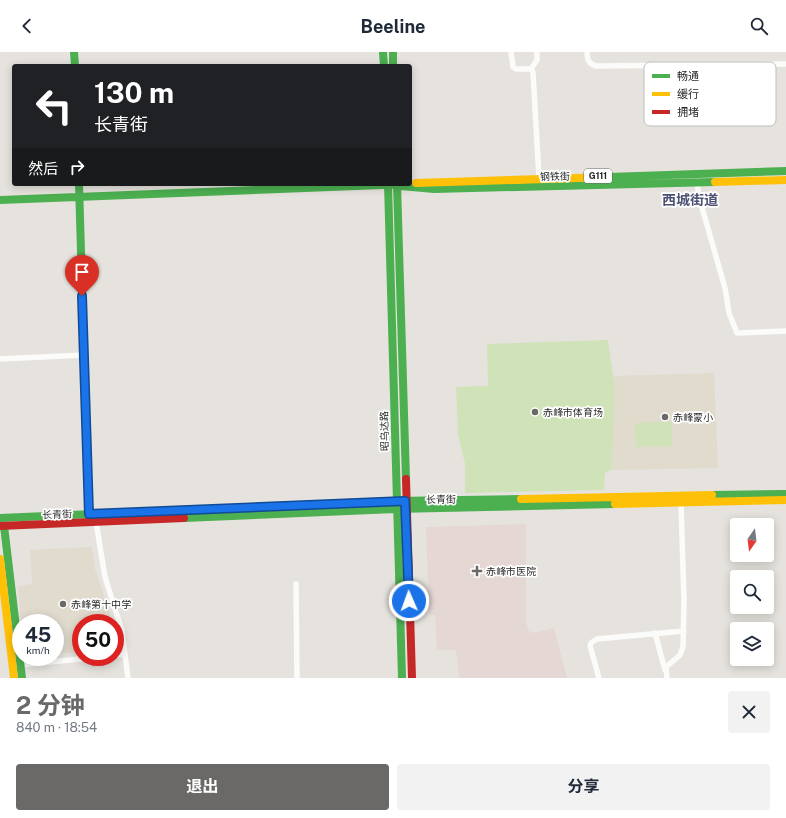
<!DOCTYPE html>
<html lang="zh">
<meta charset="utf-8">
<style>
body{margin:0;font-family:"Public Sans","Noto Sans SC",sans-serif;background:#f2f2f3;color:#1f2937;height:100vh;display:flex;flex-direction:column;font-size:15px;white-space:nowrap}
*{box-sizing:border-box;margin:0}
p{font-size:13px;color:#747a83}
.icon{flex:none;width:22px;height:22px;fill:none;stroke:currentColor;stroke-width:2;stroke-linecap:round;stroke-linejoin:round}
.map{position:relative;height:626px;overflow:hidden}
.drawer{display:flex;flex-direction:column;background:#fff;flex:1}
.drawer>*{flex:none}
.top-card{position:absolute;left:12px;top:12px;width:400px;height:122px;border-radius:4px;box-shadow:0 2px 10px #0003;background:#202124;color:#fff;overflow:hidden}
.needle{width:26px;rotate:194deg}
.controls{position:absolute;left:730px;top:466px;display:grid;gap:8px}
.controls a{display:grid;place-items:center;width:44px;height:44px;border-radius:4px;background:#fff;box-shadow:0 2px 10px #0003;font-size:20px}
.speed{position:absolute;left:12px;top:562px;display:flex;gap:8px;font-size:20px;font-weight:700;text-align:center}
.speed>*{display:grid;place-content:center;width:52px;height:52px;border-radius:50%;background:#fff;box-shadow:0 2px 10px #0003;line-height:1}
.speed small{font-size:10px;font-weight:400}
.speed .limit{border:6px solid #d22;background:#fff;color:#111}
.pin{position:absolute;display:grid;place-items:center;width:34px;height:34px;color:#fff;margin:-41px -17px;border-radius:50% 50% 50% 0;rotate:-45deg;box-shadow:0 0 4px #0007}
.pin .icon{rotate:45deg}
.me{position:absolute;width:44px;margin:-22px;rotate:358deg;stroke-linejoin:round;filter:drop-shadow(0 0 3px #0008)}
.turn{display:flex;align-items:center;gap:14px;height:84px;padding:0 16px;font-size:18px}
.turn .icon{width:52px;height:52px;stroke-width:2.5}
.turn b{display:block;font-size:28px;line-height:34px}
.then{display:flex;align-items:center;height:38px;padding:0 16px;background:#0003;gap:8px;font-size:15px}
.round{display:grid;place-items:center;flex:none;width:42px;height:42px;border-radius:4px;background:#f2f2f3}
.overview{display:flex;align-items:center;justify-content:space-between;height:68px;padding:0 16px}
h1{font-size:24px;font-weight:700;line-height:30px;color:#6a6968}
.primary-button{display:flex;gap:8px;margin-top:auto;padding:8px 16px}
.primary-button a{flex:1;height:46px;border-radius:4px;background:#6a6968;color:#fff;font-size:16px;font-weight:700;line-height:46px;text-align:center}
.primary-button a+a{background:#f2f2f3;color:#1f2937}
header{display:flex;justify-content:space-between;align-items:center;height:52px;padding:0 16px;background:#fff;font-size:18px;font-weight:700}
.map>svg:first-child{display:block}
.education{fill:#e0dbcd}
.medical{fill:#e4d7d4}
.pitch{fill:#cfe2b8}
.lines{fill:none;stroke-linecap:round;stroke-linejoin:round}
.street{stroke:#fbfbfa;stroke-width:5.5}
.fast{stroke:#4caf50;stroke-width:8}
.slow{stroke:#ffc107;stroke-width:8}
.jam{stroke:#c62828;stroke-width:8}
.route-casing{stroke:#114b97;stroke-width:10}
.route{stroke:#1a73e8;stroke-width:7}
.poi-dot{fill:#6a6968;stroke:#fff;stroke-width:1.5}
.labels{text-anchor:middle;stroke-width:3.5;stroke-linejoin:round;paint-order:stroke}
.shield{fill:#fff;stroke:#686868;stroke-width:1}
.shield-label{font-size:9px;font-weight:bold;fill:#282828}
.street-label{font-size:10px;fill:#282828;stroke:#fff}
.poi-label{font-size:10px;fill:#282828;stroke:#fff;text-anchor:start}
.district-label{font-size:14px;font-weight:bold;fill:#4d5174;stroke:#fff}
.key{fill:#fff;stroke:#bebebe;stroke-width:1}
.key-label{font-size:11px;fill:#282828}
</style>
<header><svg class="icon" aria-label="back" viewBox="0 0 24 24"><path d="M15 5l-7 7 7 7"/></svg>Beeline<svg class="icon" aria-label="search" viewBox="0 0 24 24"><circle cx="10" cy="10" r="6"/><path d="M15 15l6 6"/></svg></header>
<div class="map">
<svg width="786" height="626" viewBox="0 0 786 626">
<rect width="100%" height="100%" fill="#e6e3de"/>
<path class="education" d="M714 321 718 416 611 418 614 324Z
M92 495 95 517 113 571H81V600L55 602V571H21L18 534 32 532 30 498Z"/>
<path class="medical" d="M526 472V569L528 578 532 581 554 576 567 626H459L456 598H437L435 563H429L426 475Z"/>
<path class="pitch" d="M608 288 615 338 611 418 605 421 604 438 465 441V412L458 382 456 335 488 334 487 292Z
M672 370V394L636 395 635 371Z"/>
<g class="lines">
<path class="street" d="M511 0 513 15 516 17H531L533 20 539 126
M587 0C587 8 589 12 596 14L786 12
M531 17 537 8V0
M697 131 699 145 725 236 729 261 737 281 786 279
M0 307 84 303
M96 470 105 525 122 579 128 626
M296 532 297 626
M655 581 665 618
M115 603 125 602
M20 613 100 605
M599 626 590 594 591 591 597 587 684 579
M667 626 666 615 680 603 683 595 684 548 681 452"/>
<path class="fast" d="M74 0 75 14
M383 0 384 14
M393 0V14
M608 125 786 119
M79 132 89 468
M388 132 402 626
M397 132 406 427
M401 134 434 137 715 130
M0 148 408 132
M712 443 786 442
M0 466 395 449 521 447
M184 466 395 457 615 452
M4 474 22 626"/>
<path class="slow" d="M715 130 786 128
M416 131 608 125
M521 447 712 443
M615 452 786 448
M0 507 14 626"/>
<path class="jam" d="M406 427 412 626
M0 474 184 466"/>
</g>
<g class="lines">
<defs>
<path id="route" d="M82 244 89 462 405 449 409 549"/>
</defs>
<use href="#route" class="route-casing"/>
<use href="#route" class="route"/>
</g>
<g class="poi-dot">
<circle cx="535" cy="360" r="4"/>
<circle cx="665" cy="365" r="4"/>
<path d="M475 513h4v4h4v4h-4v4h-4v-4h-4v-4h4z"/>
<circle cx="63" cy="552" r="4"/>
</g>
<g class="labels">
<rect class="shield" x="584" y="117" width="28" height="14" rx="3"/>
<g class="shield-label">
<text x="598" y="127">G111</text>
</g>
<g class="street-label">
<text transform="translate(555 124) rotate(-1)" y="4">钢铁街</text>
<text transform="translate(384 379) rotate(-91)" y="4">昭乌达路</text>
<text transform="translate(441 447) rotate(-1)" y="4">长青街</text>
<text transform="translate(57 462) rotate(-2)" y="4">长青街</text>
</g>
<g class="poi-label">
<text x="543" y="364">赤峰市体育场</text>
<text x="673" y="369">赤峰蒙小</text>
<text x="486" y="523">赤峰市医院</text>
<text x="71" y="556">赤峰第十中学</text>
</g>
<g class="district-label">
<text x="690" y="153">西城街道</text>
</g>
</g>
<rect x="644" y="10" width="132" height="64" rx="6" class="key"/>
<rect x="652" y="22" width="18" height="4" fill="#4caf50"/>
<rect x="652" y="40" width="18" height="4" fill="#ffc107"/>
<rect x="652" y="58" width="18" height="4" fill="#c62828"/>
<g class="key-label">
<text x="677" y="28">畅通</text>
<text x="677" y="46">缓行</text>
<text x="677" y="64">拥堵</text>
</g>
</svg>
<div class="controls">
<a><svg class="needle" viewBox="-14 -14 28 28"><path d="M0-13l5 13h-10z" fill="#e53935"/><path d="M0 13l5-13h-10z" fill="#747a83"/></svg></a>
<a><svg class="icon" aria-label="search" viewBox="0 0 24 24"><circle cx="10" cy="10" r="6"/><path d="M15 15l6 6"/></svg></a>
<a><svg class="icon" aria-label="layers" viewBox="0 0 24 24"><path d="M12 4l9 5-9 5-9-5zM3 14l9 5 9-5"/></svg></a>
</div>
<div class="speed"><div>45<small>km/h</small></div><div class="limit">50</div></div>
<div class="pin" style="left:82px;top:244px;background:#d93025"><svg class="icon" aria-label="arrive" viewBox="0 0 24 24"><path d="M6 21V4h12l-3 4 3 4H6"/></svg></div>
<svg class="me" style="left:409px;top:549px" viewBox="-20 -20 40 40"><circle r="17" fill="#1a73e8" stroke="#fff" stroke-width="3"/><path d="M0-11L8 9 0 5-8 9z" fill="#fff"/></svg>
<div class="top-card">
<div class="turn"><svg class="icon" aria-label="left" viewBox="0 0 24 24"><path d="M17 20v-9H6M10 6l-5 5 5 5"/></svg><div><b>130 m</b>长青街</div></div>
<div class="then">然后<svg class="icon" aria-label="right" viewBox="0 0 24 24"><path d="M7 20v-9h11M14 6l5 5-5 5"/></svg></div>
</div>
</div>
<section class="drawer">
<div class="overview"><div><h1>2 分钟</h1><p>840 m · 18:54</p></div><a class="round"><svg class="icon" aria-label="close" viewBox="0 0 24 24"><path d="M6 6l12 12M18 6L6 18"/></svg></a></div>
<div class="primary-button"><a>退出</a><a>分享</a></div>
</section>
